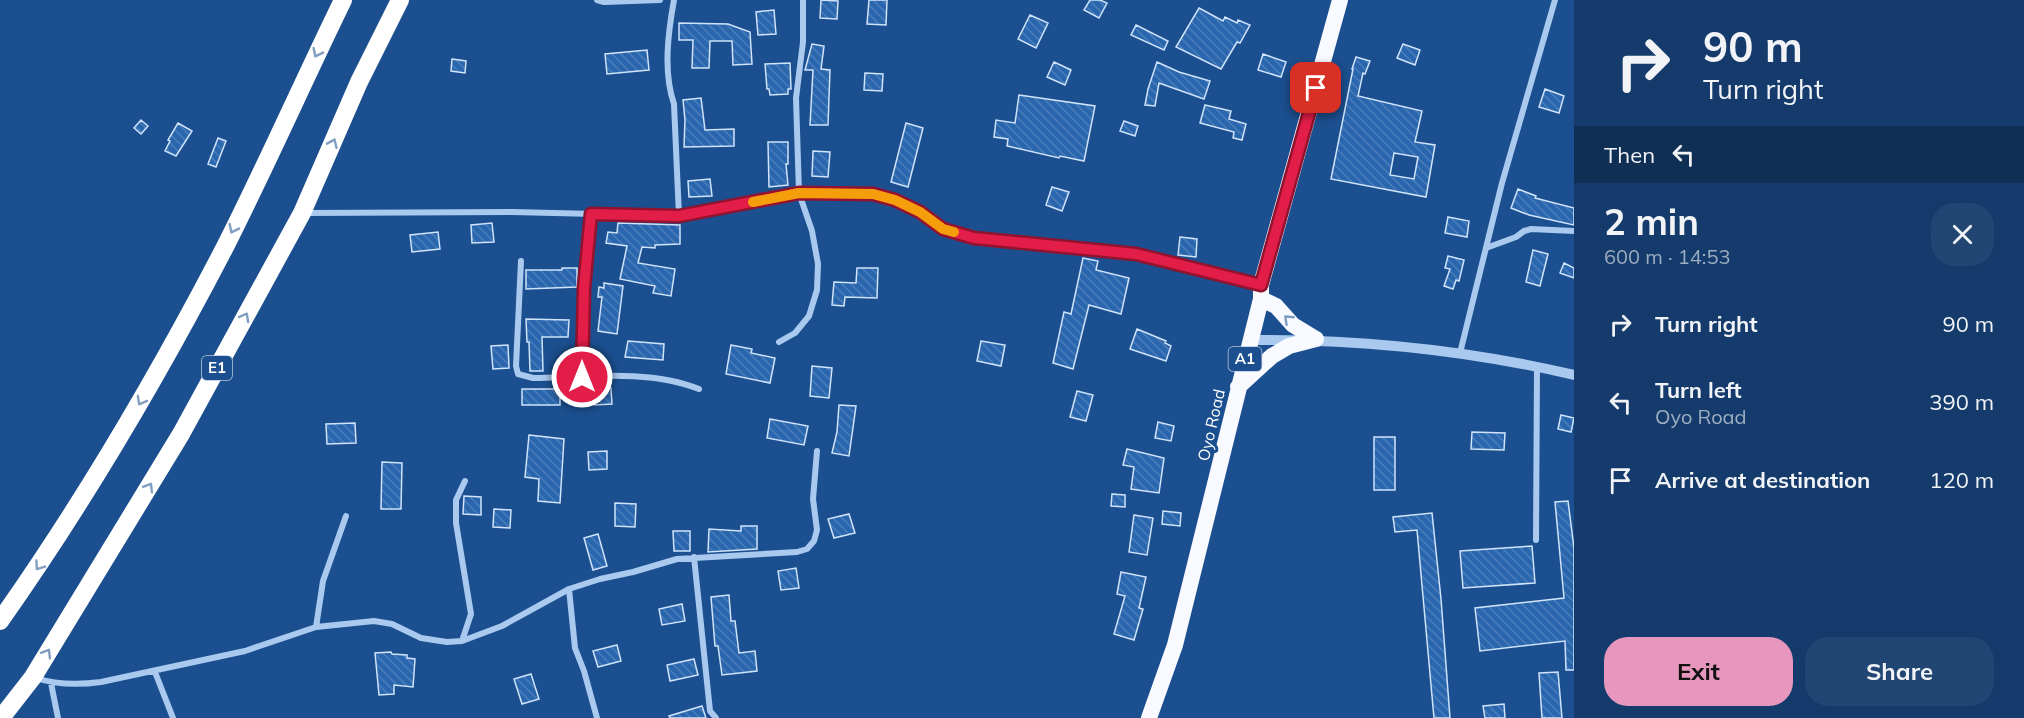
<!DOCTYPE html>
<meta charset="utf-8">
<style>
body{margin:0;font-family:Mulish,sans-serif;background:#214673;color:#f1f3f6;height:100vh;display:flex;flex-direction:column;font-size:22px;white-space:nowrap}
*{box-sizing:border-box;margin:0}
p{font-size:20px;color:#9dadc1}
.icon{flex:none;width:33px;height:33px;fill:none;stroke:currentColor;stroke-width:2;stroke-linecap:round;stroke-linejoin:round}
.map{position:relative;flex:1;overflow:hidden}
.drawer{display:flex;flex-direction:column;background:#143b6b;width:450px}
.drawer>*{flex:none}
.hud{background:#143b6b;color:#f1f3f6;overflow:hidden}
.pin{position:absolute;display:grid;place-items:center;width:51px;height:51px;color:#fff;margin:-26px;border-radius:12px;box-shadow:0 3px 9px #0006}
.me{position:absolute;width:66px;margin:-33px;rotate:0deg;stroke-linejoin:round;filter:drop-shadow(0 0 4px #0008)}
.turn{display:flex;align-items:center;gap:21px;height:126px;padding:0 30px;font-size:27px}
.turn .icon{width:78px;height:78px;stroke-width:2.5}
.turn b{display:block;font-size:42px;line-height:51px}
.then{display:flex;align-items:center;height:57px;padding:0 30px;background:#0003;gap:12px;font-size:22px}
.round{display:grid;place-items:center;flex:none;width:63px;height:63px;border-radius:24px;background:#214673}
.head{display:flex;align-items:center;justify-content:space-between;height:102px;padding:0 30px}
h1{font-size:36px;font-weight:700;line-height:45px}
.primary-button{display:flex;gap:12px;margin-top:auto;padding:12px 30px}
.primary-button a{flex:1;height:69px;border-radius:24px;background:#e797bd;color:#111;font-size:24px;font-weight:700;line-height:69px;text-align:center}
.primary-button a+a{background:#214673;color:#f1f3f6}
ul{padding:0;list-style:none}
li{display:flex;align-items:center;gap:18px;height:78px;padding:0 30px}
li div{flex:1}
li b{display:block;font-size:22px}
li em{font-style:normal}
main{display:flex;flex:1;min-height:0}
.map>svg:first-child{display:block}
.building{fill:url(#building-back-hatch);stroke:#cfe3fa;stroke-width:1.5;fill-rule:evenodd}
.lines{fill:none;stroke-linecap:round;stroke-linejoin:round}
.minor{stroke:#a9c9ee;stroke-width:6}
.tertiary{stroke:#a9c9ee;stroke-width:10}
.trunk{stroke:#f8faff;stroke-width:16}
.motorway{stroke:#fff;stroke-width:18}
.oneway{stroke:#829ec1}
.oneway2{stroke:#7e9cc1}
.route-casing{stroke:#92132f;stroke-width:15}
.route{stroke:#e11d48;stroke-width:10}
.slow{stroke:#f59e0b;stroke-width:10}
.labels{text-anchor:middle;stroke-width:6;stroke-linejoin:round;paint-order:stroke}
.shield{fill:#1b4f8f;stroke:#bbcadd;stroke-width:1.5}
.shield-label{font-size:15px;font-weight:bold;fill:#fff}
.street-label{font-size:16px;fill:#fff;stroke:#1b4f8f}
</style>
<main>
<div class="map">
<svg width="1574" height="718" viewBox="0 0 1574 718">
<defs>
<pattern id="building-back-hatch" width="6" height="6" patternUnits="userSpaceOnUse" patternTransform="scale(1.5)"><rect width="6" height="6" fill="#2a66ad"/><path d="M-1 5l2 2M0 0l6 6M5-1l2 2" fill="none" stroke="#4a7db9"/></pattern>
</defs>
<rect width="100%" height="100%" fill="#1b4f8f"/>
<path class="building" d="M821 0 838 1 837 19 820 18Z
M869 0H887L886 25 867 24Z
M1090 0H1100L1107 3 1099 18 1084 10Z
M1199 8 1223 21 1225 17 1237 23 1238 20 1250 25 1240 43 1237 42 1221 69 1176 47Z
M774 10 776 34 758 35 756 12Z
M1030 15 1048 23 1036 48 1018 39Z
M679 23 728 24 750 32 752 64 733 65 732 41H710L709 68H692L693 40H679Z
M1136 25 1168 41 1164 50 1131 35Z
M812 44 824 46 821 69 830 70 828 125H810L813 70H805Z
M1403 44 1420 50 1415 65 1397 58Z
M647 50 649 70 607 74 605 54Z
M1263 54 1286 62 1281 77 1258 70Z
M1356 57 1370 61 1365 74 1363 73 1358 96 1422 111 1415 142 1435 145 1426 197 1331 179 1353 69H1352ZM1394 153 1418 157 1414 179 1390 175Z
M452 59 466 61 465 73 451 71Z
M1054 62 1071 70 1065 85 1047 77Z
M1157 62 1179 72 1210 81 1204 99 1159 83 1155 106 1145 105 1148 89Z
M790 63 791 89H788V94L770 95 769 89H767L765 64Z
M865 73 883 74 882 91 864 90Z
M1545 89 1564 96 1559 113 1539 107Z
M1019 95 1095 106 1084 161 1060 156 1059 158 1007 146 1008 139 994 137 996 120 1015 123Z
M701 98 705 130 734 129V146L684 147 685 120 683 100Z
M1205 105 1231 111 1229 119 1246 124 1242 140 1233 138 1234 132 1200 123Z
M141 120 148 126 141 134 134 128Z
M1124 121 1138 126 1135 136 1120 131Z
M178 123 192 131 176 156 165 151 170 141 168 140Z
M906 123 923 128 908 187 891 182Z
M218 138 226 141 216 167 208 164Z
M768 142H788V164H786L788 185 769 187Z
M813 151 830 152 828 177 812 176Z
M710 179 712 196 689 197 688 181Z
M1052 187 1069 192 1062 211 1046 205Z
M1518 189 1536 196 1535 198 1574 208V225L1529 215 1511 208Z
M1448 217 1469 221 1467 237 1445 233Z
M492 223 494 242 472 243 471 225Z
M618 223 680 225V244L655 245V248L642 247 638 263 675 269 671 296 653 293 655 286 620 279 627 246 606 243 608 232 617 233Z
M438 232 440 249 412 252 410 235Z
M1180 237 1197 239 1196 257 1178 255Z
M1533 250 1548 254 1540 286 1526 282Z
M1448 256 1464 260 1459 281 1456 280 1453 289 1444 286 1450 269 1445 268Z
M1083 258 1098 261 1096 270 1129 278 1121 314 1089 305 1073 369 1053 363 1064 312 1071 314Z
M1564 263 1574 268V278L1560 273Z
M562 268H577V287L526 289V270H562Z
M857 268H878L877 298 845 297 844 306 832 305 834 282 856 283Z
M604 283 623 286 617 334 598 331 602 297H598L599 287 604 288Z
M526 319 569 320 568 337H542L543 371H530L529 342H527Z
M1137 329 1166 341 1165 343 1171 346 1166 361 1130 349Z
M628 341 664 344 663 360 625 357Z
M981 341 1005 345 1001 366 977 361Z
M508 345 509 368 493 369 491 346Z
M731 345 752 349 751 353 775 358 770 383 726 374Z
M812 366 832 368 829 398 810 396Z
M611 388 612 404 595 405 594 389Z
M522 389H560V405H522Z
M1077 391 1093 395 1086 421 1070 417Z
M839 405 856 406 849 456 832 453 837 432Z
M1561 415 1574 418 1571 432 1558 429Z
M770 419 808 426 804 445 767 438Z
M1158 422 1174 426 1171 441 1155 438Z
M355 423 356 443 327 444 326 424Z
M1472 432 1505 433 1504 450 1471 449Z
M529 435 564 439 560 503 538 501 539 479 525 477Z
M1374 437H1395V490H1374Z
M1127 449 1164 458 1159 493 1131 489 1134 467 1123 465Z
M607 451V469L589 470 588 452Z
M382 462 402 463 401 509H381Z
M1112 494 1125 495V507L1111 506Z
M464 496 481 497V515L463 514Z
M1568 501 1574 548V670H1566L1565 641 1480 651 1475 608 1564 598 1555 502Z
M615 503 636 504 635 527 615 526Z
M494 509 511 510 510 528 493 527Z
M1163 511 1181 513 1180 526 1162 524Z
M1432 513 1441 599 1450 718H1434L1417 530 1395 532 1393 517Z
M849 514 855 533 834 538 828 519Z
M1134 515 1153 518 1147 555 1129 552Z
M741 526H757V549L708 552 709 529 741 531Z
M673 531H690V551H674Z
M598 534 607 566 593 570 584 538Z
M1532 546 1535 583 1463 588 1460 551Z
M796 568 799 588 781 590 778 571Z
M1121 572 1146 577 1139 608 1143 609 1134 640 1114 634 1125 596 1117 594Z
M729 595 731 621H735L739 653 755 651 757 671 722 675 718 646H715L711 597Z
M682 604 685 621 662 625 659 609Z
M617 645 621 661 598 667 593 651Z
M391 652 392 654 407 655V658L415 659 413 687 394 685V694L379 695 375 653Z
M694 659 698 675 670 681 667 665Z
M1558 672 1562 718H1542L1539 673Z
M531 674 539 699 522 704 514 679Z
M1504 704 1505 718H1485L1483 706Z
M702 706 706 718H670L669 716Z"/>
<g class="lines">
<path class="minor" d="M597 0 604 2 660 0
M674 0C668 33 663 72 674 104L679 216
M306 213 512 212 679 216 799 193 873 194 895 200 920 212 943 229 974 238 1136 254 1259 284
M1486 248 1516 237 1524 231 1531 229 1574 231
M521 261 516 366 518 374 533 378C585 377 650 369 699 389
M779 342 795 333 809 316 817 290 818 264 812 231 799 193 796 98 803 42V0
M1460 353 1502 183 1555 0
M582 377 584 288 591 214
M1536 540 1537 366
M694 557 710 711 716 718
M569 589 575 648 584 671 597 718
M316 627 323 581 346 516
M462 641 471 614 456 523V500L465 481
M155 672 173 718
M36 678C57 685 79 685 101 682L245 651 316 627 374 621 392 624 421 638 447 642 462 641 502 626 569 589 600 579 633 572 677 559 797 552 807 549 814 541 817 530 813 499 817 451
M51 683 58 718"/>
<path class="tertiary" d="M1249 340C1358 339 1468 350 1574 375"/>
<path class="trunk" d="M1261 299 1276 306 1293 325 1316 339
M1238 387 1272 356 1289 346 1316 339
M1149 718 1175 645 1261 299V285L1340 0"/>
<path class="motorway" d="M0 621C84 502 158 376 225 247 266 166 303 82 343 0
M1 718 33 677 181 434 302 213 359 82 400 0"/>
</g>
<defs><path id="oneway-chevron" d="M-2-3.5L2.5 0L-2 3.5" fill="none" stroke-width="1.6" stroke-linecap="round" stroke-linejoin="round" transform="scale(1.5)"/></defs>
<g class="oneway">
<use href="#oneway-chevron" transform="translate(317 53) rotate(116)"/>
<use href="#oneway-chevron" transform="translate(333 143) rotate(-66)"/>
<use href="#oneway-chevron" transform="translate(233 229) rotate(116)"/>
<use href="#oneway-chevron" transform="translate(245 317) rotate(-61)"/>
<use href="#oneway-chevron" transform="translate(141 401) rotate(119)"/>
<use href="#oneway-chevron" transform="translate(149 487) rotate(-59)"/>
<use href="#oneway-chevron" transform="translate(39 566) rotate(125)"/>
<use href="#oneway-chevron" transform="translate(47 653) rotate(-59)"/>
</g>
<use class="oneway2" href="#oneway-chevron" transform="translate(1288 319) rotate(-137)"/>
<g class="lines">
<defs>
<path id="route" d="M582 377 584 288 591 214 679 216 799 193 873 194 895 200 920 212 943 229 974 238 1136 254 1261 285 1316 88"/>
</defs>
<use href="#route" class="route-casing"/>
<use href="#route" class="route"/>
<path class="slow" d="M753 202 799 193 873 194 895 200 920 212 943 229 954 232"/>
</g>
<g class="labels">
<g class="shield">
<rect x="1228.5" y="347" width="33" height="24" rx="4.5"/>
<rect x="202" y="356" width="30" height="24" rx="4.5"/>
</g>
<g class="shield-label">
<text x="1245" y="364">A1</text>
<text x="217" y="373">E1</text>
</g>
<g class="street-label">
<text transform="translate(1211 425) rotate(-77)" y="6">Oyo Road</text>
</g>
</g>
</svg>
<div class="pin" style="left:1316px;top:88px;background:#d93025"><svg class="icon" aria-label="arrive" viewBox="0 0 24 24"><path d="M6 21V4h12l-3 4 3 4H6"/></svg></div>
<svg class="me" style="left:582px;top:377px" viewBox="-20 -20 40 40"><circle r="17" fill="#e11d48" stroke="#fff" stroke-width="3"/><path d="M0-11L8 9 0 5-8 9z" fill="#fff"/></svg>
</div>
<section class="drawer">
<div class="hud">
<div class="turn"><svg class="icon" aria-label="right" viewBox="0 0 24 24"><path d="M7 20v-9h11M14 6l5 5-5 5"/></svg><div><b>90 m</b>Turn right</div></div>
<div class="then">Then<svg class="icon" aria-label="left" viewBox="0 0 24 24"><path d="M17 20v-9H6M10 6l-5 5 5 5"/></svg></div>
</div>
<div class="head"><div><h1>2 min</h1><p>600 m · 14:53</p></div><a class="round"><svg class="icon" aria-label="close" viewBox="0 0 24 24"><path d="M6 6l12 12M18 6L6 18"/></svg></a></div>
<ul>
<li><svg class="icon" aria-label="right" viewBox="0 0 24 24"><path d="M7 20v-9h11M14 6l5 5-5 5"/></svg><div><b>Turn right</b></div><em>90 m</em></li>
<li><svg class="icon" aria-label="left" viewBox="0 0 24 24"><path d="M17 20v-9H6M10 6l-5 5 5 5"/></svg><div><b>Turn left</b><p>Oyo Road</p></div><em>390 m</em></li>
<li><svg class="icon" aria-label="arrive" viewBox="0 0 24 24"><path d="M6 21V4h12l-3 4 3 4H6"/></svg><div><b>Arrive at destination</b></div><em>120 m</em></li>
</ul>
<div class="primary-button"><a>Exit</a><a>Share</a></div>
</section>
</main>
